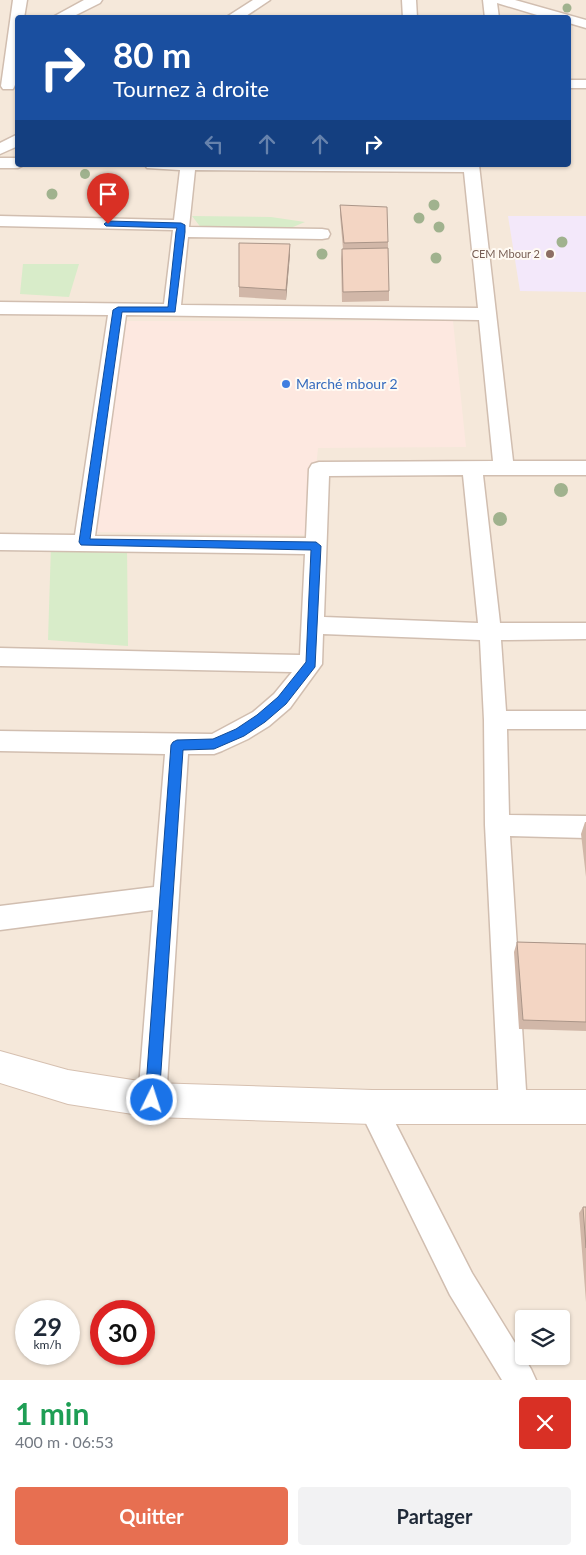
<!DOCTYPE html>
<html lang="fr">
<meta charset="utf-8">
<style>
body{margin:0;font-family:Lato,sans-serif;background:#f2f2f3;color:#1f2937;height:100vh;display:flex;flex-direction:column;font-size:19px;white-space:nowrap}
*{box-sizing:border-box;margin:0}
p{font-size:16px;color:#747a83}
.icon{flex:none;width:28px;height:28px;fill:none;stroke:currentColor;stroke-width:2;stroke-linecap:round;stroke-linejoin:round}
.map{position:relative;height:1380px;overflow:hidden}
.sheet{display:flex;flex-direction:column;background:#fff;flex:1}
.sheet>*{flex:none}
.top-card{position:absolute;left:15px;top:15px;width:556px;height:152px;border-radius:5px;box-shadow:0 1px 4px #0004;background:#1a4fa0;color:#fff;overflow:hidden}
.tools{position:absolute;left:515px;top:1310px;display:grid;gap:10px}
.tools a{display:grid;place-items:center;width:55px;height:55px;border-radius:5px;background:#fff;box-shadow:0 1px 4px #0004;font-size:25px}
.speed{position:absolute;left:15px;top:1300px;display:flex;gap:10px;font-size:25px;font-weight:700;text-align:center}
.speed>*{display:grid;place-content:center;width:65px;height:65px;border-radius:50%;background:#fff;box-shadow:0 1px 4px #0004;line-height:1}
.speed small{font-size:12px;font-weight:400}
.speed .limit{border:8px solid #d22;background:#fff;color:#111}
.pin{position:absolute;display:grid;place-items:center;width:42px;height:42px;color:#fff;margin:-51px -21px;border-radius:50% 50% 50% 0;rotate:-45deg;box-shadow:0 0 5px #0007}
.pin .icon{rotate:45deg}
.me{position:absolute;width:55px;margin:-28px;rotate:4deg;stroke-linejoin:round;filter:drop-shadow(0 0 4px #0008)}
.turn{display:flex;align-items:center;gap:18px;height:105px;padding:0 15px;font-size:22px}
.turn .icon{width:65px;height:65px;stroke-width:2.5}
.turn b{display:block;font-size:35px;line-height:42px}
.lanes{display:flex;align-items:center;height:48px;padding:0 15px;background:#0003;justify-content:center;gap:25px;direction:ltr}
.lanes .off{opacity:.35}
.round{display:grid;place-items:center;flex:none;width:52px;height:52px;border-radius:5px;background:#f2f2f3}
.head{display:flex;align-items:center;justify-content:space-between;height:85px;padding:0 15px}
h1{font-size:30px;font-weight:700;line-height:38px;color:#1e9e55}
.button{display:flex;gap:10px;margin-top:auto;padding:10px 15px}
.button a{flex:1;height:58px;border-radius:5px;background:#e76f51;color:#fff;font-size:20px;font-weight:700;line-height:58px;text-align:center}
.button a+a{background:#f2f2f3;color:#1f2937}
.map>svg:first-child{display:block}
.residential{fill:#f5e8da;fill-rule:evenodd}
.commercial{fill:#fde8e0}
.education{fill:#f3e8fa}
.green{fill:#d8ecc9}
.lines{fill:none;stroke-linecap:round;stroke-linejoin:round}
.street-casing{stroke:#d1beb0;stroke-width:3}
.secondary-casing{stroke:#d6c0b0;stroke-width:2}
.street{fill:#fff;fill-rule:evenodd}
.secondary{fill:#fff;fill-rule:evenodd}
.tree{fill:#a0b28e}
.wall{fill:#d1b7a8}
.shaded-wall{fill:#aa9588}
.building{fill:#f3d5c3;stroke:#aa9588}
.route{fill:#1a73e8;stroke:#114b97}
.education-dot{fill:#8d6e63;stroke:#fffaf3;stroke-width:2}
.shop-dot{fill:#3f7fe0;stroke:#fffaf3;stroke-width:2}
.labels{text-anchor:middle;stroke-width:4;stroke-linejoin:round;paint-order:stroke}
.far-education-label{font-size:11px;fill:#785e54;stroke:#fffaf3;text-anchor:end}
.shop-label{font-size:14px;fill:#366cbe;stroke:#fffaf3;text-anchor:start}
</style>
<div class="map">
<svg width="586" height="1380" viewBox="0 0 586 1380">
<rect width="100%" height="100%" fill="#fdf6ec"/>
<path class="residential" d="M0 0H586V1380H0ZM18 18H569V165H18ZM26 1311H69V1354H26ZM101 1311H144V1354H101ZM524 1319H561V1356H524Z"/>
<path class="commercial" d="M120 321H453L466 447 318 448 309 535 93 532Z"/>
<path class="education" d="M508 216H586V292L520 291Z"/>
<path class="green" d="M192 216 271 217 305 222 274 235 202 229Z
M23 264H79L69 297 20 294Z
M51 545H127L128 646 48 640Z"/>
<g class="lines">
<defs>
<path id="street" d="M13 0H27L24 18H18C18 35 22 75 13 89H3L1 86Z
M84 0H102L100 3 70 18H51Z
M253 0H270L243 18H225Z
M402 0H416L417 18H403Z
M483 0H515L586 20V28L569 23V18H547L497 3 499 18H485Z
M569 80H586V88H569Z
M18 134V146L0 154V143Z
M0 158H18V165H24L18 168H0Z
M145 165H479L513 461H586V475H483L500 623H586V639L501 640 506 711H586V729H507L509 815 586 816V838L510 836 527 1106 523 1116 513 1120 503 1116 499 1106 485 825 484 720 480 640 323 634 322 664 290 708 269 726 248 739 222 751 214 754H188L166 1100 162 1110 152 1114 142 1110 138 1100 153 910 0 930V906L154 887 165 754 0 751V731L212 734 253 712 274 694 292 672 0 666V648L300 655 305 554 0 550V534L75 535 108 315 0 314V302L164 304 173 230 0 226V216L174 220 180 170 147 168ZM195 170 464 172 478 308 181 305 188 237 322 239 328 238 330 234 328 230 322 229 189 227ZM126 315 479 320 493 461 319 462 312 464 309 469 306 538 95 536ZM463 475 478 623 324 617 329 476Z
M372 1093 382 1097 472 1273 531 1369 536 1380H502L450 1295 358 1107 362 1097Z"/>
<path id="secondary" d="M0 1051 68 1070 152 1083 372 1090H586V1124H372L152 1117 68 1104 0 1083Z"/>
</defs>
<use href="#street" class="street-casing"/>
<use href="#secondary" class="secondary-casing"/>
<use href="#street" class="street"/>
<use href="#secondary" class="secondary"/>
</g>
<g class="tree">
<circle cx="567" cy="8" r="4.5"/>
<circle cx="85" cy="174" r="5"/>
<circle cx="52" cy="194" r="5.5"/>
<circle cx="434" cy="205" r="5.5"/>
<circle cx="419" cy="218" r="5.5"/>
<circle cx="439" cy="227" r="5.5"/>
<circle cx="562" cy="242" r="5.5"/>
<circle cx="322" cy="254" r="5.5"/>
<circle cx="436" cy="258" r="5.5"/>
<circle cx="561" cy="490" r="7"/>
<circle cx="500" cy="519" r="7"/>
</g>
<path class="wall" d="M340 205 388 242 389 291V301L342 302 341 259 342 249H343L340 215Z
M290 254 286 300 239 297V287Z
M585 822H586V877L581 834Z
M517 942 586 944V1031L519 1029 514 952Z
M583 1207H586V1302L579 1213Z"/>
<path class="shaded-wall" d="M290 244V254L286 300V290Z"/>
<path class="building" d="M340 205 387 207 388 242 344 243Z
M239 243 290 244 286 290 239 287Z
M388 248 389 291 343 292 342 249Z
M517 942 586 944V1022L523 1020Z
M583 1207H586V1248Z"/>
<path class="route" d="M108 221 181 223 185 225V232L175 312H122L90 539 316 542 321 546 315 667 286 704 265 722 244 736 214 749 183 750 159 1100 157 1105 152 1107 147 1105 145 1100 171 745 173 742 177 740 213 739 236 729 257 715 278 697 306 662 311 550 81 545 79 542 113 310 118 307H168L176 232 177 228 106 226 104 224Z"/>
<circle class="education-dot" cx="550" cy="254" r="5"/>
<circle class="shop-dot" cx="286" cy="384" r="5"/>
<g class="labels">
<g class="far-education-label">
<text x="540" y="258">CEM Mbour 2</text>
</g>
<g class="shop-label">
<text x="296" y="389">Marché mbour 2</text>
</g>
</g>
</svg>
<div class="tools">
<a><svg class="icon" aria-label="layers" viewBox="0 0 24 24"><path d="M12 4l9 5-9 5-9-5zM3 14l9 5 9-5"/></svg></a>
</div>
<div class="speed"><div>29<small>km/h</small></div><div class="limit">30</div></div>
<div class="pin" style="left:108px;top:224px;background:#d93025"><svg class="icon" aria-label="arrive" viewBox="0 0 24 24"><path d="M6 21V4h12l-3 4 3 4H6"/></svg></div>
<svg class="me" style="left:152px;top:1100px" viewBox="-20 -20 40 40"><circle r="17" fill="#1a73e8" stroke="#fff" stroke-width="3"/><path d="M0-11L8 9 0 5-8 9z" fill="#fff"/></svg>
<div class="top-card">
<div class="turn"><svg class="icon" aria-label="right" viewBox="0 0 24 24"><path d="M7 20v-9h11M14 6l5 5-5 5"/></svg><div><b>80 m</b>Tournez à droite</div></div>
<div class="lanes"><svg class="icon off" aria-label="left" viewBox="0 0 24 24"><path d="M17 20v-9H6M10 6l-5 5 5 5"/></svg><svg class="icon off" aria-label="ahead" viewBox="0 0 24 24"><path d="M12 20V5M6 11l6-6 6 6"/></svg><svg class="icon off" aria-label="ahead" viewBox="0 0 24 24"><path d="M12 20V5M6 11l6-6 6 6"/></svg><svg class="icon" aria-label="right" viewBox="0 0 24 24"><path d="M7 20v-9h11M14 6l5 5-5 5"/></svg></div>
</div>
</div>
<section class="sheet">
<div class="head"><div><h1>1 min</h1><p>400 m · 06:53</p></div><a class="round" style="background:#d93025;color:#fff"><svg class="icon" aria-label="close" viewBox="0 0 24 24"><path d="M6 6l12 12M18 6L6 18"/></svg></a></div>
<div class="button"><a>Quitter</a><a>Partager</a></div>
</section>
